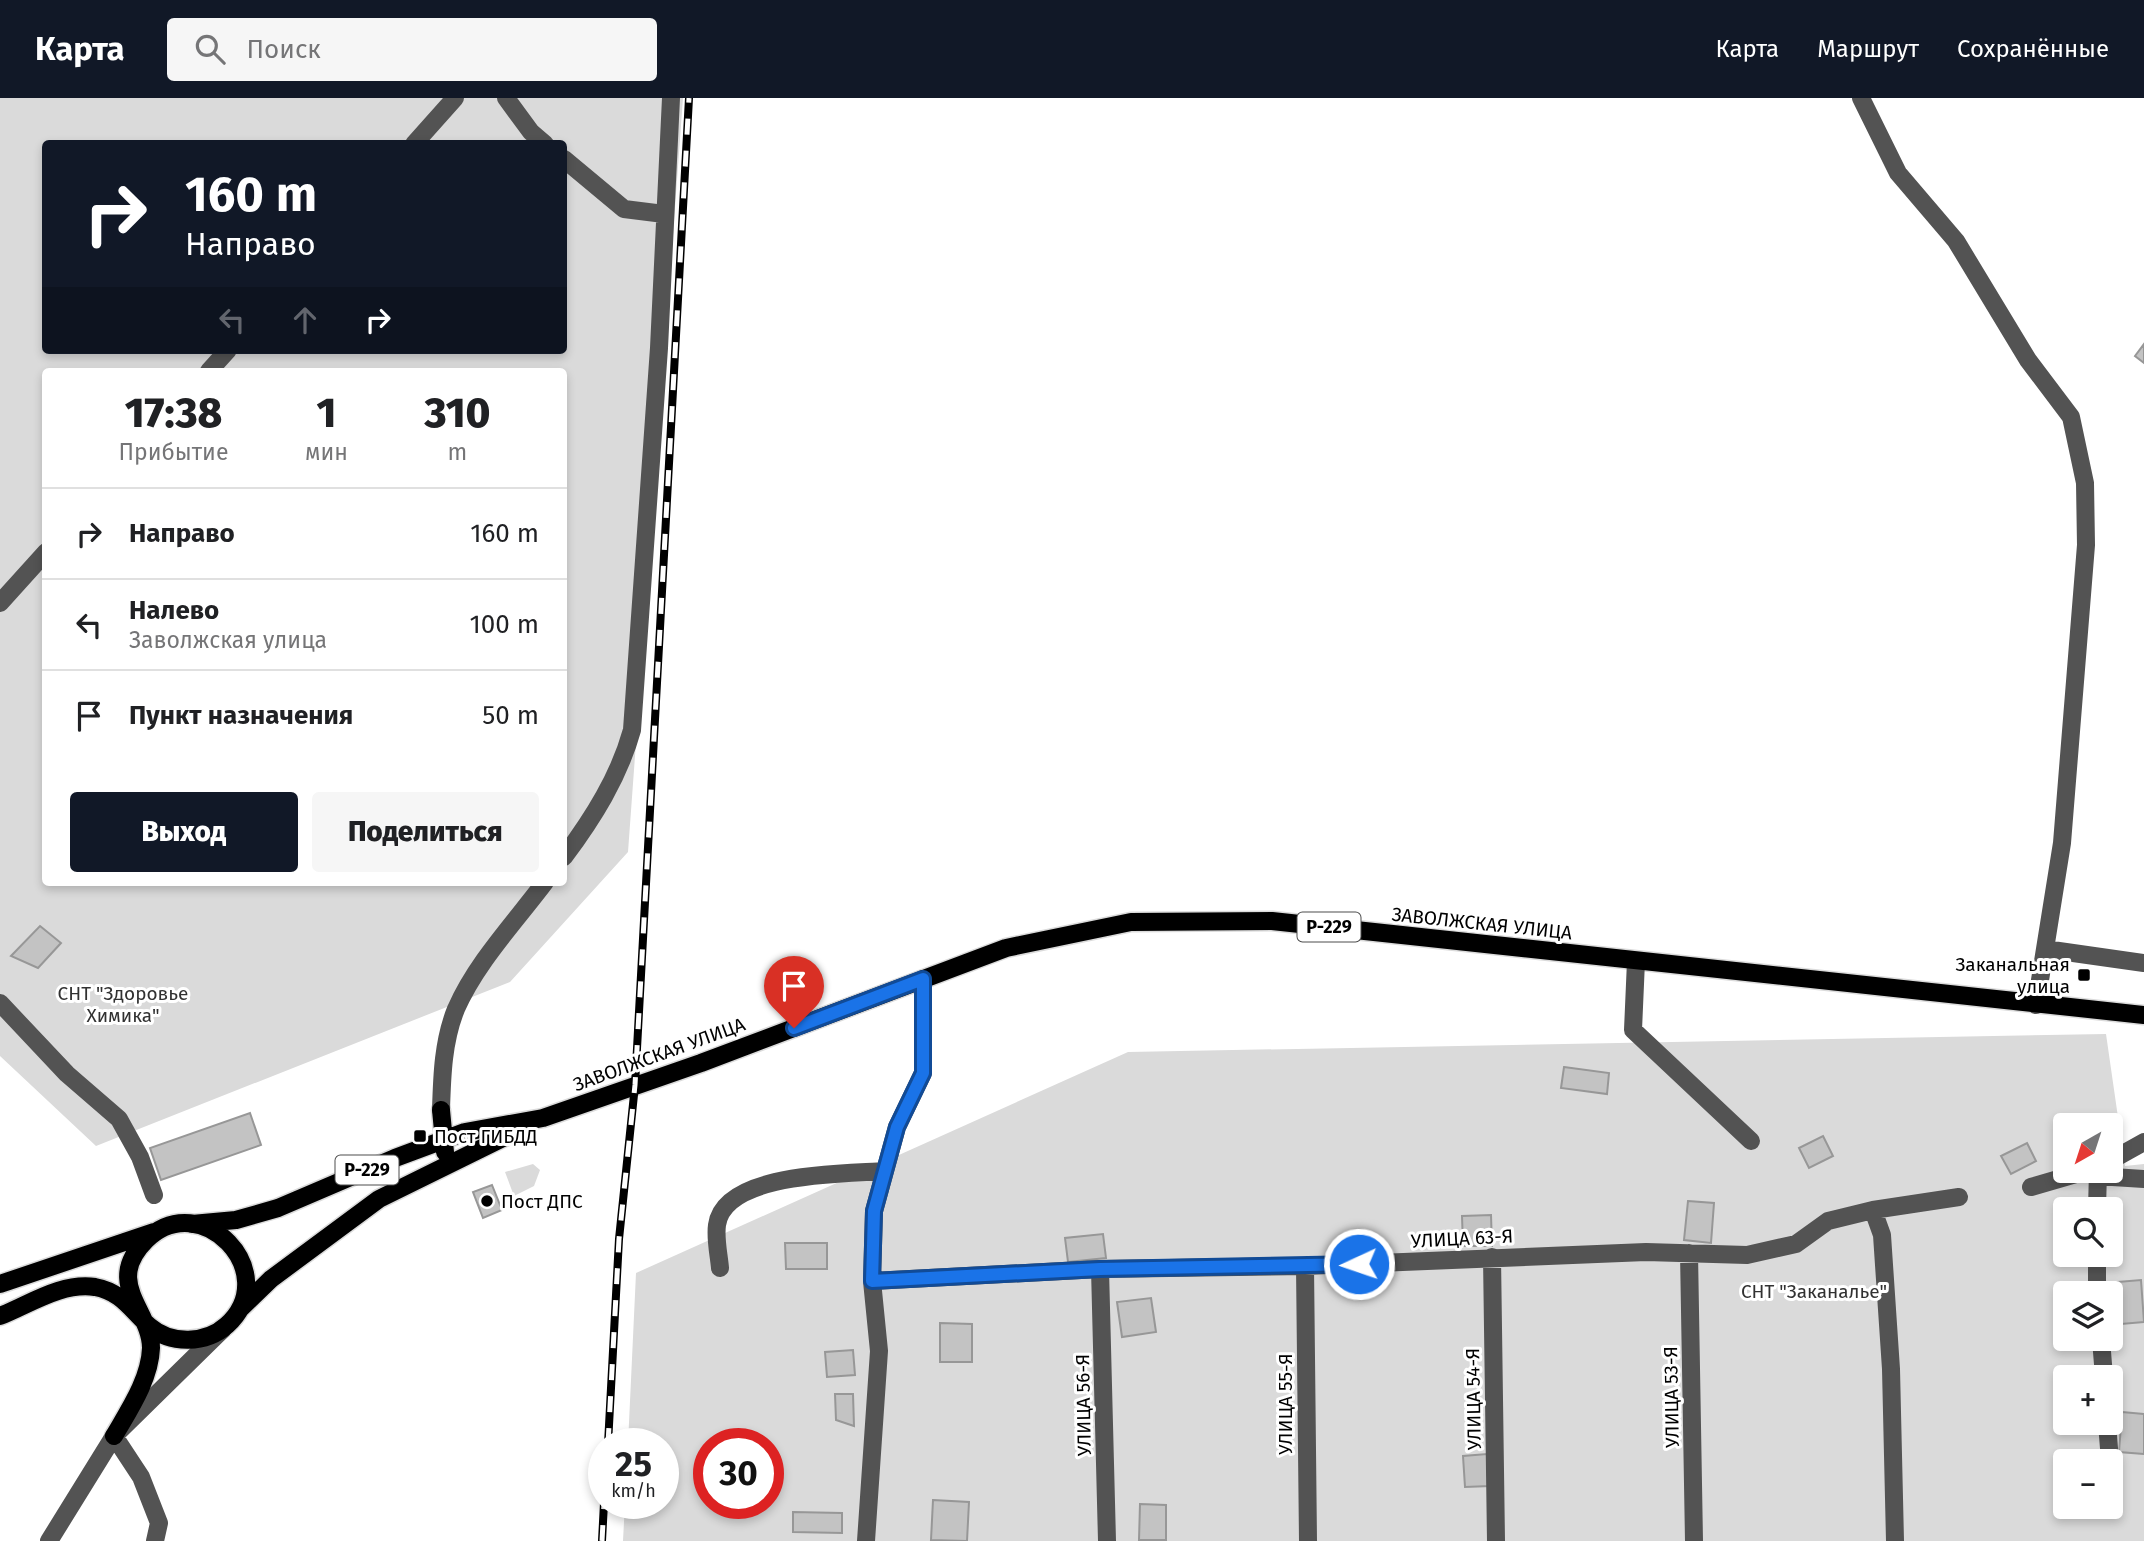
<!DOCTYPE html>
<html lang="ru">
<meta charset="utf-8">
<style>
body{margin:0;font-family:"Fira Sans",sans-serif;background:#f6f6f6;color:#202124;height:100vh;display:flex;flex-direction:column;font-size:26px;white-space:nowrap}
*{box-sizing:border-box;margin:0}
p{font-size:23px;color:#757577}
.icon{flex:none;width:38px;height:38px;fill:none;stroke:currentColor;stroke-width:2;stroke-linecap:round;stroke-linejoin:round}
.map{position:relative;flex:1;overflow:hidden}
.panel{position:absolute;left:42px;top:270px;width:525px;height:518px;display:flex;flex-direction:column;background:#fff;border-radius:7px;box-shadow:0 4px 10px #0003}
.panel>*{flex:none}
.guide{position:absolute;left:42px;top:42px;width:525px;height:214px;border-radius:7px;box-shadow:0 4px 10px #0003;background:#111827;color:#fff;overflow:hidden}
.needle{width:46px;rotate:219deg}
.tools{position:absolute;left:2053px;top:1015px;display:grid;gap:14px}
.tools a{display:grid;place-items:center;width:70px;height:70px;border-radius:7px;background:#fff;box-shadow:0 4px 10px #0003;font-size:35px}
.speed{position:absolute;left:588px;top:1330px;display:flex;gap:14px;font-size:35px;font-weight:700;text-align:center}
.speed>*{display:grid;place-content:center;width:91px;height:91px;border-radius:50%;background:#fff;box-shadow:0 4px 10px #0003;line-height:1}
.speed small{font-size:18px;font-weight:400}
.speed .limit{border:10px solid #d22;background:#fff;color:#111}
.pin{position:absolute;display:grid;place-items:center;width:60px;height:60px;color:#fff;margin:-72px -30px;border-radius:50% 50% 50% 0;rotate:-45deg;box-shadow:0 0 7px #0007}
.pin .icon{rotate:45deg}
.me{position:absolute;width:77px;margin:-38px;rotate:267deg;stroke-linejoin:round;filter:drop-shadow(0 0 5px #0008)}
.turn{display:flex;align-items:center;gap:24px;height:147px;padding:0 28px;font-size:32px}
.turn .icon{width:91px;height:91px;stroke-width:2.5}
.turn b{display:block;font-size:49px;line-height:60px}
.lanes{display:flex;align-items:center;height:66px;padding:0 28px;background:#0003;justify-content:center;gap:35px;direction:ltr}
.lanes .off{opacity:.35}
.eta{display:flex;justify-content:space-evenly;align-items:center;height:119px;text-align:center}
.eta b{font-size:42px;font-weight:800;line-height:49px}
.primary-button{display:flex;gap:14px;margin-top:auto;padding:14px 28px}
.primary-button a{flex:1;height:80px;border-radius:7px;background:#111827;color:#fff;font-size:28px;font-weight:800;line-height:80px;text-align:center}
.primary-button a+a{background:#f6f6f6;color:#202124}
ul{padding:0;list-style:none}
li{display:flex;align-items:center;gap:21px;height:91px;padding:0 28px;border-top:2px solid #e0e0e0}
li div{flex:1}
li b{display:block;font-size:26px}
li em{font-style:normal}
header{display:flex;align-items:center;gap:42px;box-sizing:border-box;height:98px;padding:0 35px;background:#111827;color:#fff}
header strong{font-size:33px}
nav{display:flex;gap:38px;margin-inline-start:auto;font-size:24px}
.search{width:490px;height:63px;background:#f6f6f6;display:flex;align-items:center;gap:18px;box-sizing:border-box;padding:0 24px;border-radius:7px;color:#757577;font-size:26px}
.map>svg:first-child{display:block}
.green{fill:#dadada;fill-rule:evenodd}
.building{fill:#c3c3c3;stroke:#979797;stroke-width:2}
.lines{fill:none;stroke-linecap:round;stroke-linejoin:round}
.major-casing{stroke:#dbdbdb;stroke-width:21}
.minor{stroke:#535353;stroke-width:18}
.major{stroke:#000;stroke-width:18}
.rail-casing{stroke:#000;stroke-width:8}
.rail{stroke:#fff;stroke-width:5;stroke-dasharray:16;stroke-linecap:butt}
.route-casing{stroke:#114b97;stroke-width:18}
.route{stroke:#1a73e8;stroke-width:12}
.poi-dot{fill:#000;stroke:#fff;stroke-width:2.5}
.labels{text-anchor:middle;stroke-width:6;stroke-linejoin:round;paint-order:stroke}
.shield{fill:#fff;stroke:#4c4c4c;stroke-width:2}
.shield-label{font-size:18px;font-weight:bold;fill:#000}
.street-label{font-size:19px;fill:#000;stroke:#fff}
.poi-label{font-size:19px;fill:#000;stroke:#fff;text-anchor:start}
.park-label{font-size:19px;fill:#313131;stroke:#fff}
</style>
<header>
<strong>Карта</strong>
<div class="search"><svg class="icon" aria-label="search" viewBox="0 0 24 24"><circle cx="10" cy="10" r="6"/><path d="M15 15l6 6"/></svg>Поиск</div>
<nav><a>Карта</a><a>Маршрут</a><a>Сохранённые</a></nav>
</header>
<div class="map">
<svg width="2144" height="1443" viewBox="0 0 2144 1443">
<rect width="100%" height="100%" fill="#fff"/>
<path class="green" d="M0 0H683L628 754 510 884 96 1048 0 958ZM46 46H564V252H46ZM46 273H564V784H46Z
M2106 936 2125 1068 2144 1066V1443H623L625 1405H663V1346H628L636 1175 1128 954ZM2065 1027H2110V1073H2065ZM2065 1111H2110V1157H2065ZM2065 1195H2110V1241H2065ZM2065 1279H2110V1325H2065ZM709 1346H768V1405H709ZM2065 1363H2110V1409H2065Z
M533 1066 540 1072 534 1088 514 1098 505 1074Z"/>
<path class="building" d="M2144 246V265L2135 258Z
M40 828 61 845 38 870 11 858Z
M1564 969 1609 975 1607 996 1561 990Z
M250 1015 261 1047 161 1082 150 1050Z
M1823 1038 1833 1058 1809 1070 1799 1050Z
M2027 1045 2036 1063 2011 1076 2001 1058Z
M492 1087 502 1112 483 1120 473 1094Z
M1688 1103 1714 1105 1711 1145 1684 1142Z
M1491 1117 1492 1148H1463L1462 1118Z
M1103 1136 1106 1160 1068 1164 1065 1140Z
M785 1145H827V1171H786Z
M2141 1182 2144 1224 2110 1227V1195H2107L2106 1185Z
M1151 1200 1156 1234 1122 1239 1117 1204Z
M940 1225 972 1226V1264H940Z
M853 1252 855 1277 827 1279 825 1254Z
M835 1296H853L854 1328 836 1322Z
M2122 1314 2144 1316V1356L2119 1354Z
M1487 1356 1490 1388 1465 1389 1463 1358Z
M933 1402 969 1404 967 1443 931 1442Z
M1140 1406 1166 1407V1442H1139Z
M793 1414 842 1415V1435L793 1434Z"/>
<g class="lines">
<defs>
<path id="major" d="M441 1012 445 1054
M192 1126 236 1122 278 1110 395 1060 465 1034 543 1020 701 965 1006 850 1131 824 1272 823 2144 917
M0 1186 154 1134
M240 1211 271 1181 379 1101 527 1028
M0 1218C30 1206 62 1184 95 1189 122 1194 131 1212 149 1228 171 1247 206 1246 227 1227 284 1175 201 1088 146 1142 103 1185 151 1212 151 1250 150 1281 129 1312 114 1338"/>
</defs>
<use href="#major" class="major-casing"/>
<path class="minor" d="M506 0 531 34 545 46
M1861 0 1898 75 1956 143 2028 262 2071 319 2085 385 2086 447 2062 745 2036 907
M414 46 455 0
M564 61 624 111 664 116
M209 273 228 252
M0 505 46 454
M564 759C593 720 619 679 632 632L659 250 671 0
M2045 851 2144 865
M1636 863 1633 932 1751 1043
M0 905 67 976 119 1021 140 1059 154 1097
M441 1012C442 978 443 943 456 911 476 865 515 824 545 784
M2110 1063 2144 1044
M2097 1078 2144 1081
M2031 1089 2086 1073
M2097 1111 2098 1073
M1873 1112 1882 1137 1891 1271 1895 1443
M1689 1155 1694 1443
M2097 1157V1195
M1492 1159 1496 1443
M1305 1168 1308 1443
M720 1170C719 1157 715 1141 717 1127 724 1074 845 1076 885 1073
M1100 1171 1107 1443
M872 1183 1100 1171 1305 1168 1646 1154 1747 1157 1796 1146 1828 1123 1873 1112 1959 1099
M2101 1241 2104 1279
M2107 1325 2110 1363
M114 1338 141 1379 159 1425 155 1443
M49 1443 114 1338 223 1231
M866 1443 879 1253 872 1183 874 1113 897 1029 923 975V881"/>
<use href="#major" class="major"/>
<defs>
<path id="rail" d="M608 1346 619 1141 635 987 689 0
M602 1443 604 1405"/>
</defs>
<use href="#rail" class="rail-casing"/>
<use href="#rail" class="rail"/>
</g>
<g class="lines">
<defs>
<path id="route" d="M794 930 923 881V975L897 1029 874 1113 872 1183 1100 1171 1359 1166"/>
</defs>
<use href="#route" class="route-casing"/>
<use href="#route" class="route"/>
</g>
<g class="poi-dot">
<rect x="2077" y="870" width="14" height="14" rx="3.5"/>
<rect x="413" y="1031" width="14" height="14" rx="3.5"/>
<circle cx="487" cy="1103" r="7"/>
</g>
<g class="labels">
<g class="shield">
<rect x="1297.5" y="814.5" width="63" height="29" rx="5"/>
<rect x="335.5" y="1057.5" width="63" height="29" rx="5"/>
</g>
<g class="shield-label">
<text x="1329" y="835">Р-229</text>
<text x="367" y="1078">Р-229</text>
</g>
<g class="street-label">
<text transform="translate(1482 825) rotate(6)" y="7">ЗАВОЛЖСКАЯ УЛИЦА</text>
<text transform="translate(659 956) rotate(-20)" y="7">ЗАВОЛЖСКАЯ УЛИЦА</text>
<text transform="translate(1462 1140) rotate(-3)" y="7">УЛИЦА 63-Я</text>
<text transform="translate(1671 1299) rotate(-91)" y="7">УЛИЦА 53-Я</text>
<text transform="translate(1473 1301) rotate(-91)" y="7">УЛИЦА 54-Я</text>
<text transform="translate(1285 1306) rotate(-90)" y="7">УЛИЦА 55-Я</text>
<text transform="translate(1083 1307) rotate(-91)" y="7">УЛИЦА 56-Я</text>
</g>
<g class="poi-label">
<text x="2070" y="873" text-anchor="end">Заканальная<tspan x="2070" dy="22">улица</tspan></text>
<text x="434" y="1045">Пост ГИБДД</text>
<text x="501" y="1110">Пост ДПС</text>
</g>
<g class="park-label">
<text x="123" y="902">СНТ "Здоровье<tspan x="123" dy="22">Химика"</tspan></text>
<text x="1814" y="1200">СНТ "Заканалье"</text>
</g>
</g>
</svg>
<div class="tools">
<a><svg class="needle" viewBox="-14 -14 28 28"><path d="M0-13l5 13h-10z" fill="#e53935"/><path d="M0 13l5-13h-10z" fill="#757577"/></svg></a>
<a><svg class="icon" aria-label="search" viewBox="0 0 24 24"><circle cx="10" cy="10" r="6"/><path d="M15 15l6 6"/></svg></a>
<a><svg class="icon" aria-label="layers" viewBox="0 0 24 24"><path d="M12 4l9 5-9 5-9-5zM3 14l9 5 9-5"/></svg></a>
<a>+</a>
<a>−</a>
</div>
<div class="speed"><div>25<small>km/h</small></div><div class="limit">30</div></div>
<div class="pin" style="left:794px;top:930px;background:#d93025"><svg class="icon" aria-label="arrive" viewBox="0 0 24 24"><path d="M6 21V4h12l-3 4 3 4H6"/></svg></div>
<svg class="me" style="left:1359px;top:1166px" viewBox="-20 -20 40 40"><circle r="17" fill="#1a73e8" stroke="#fff" stroke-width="3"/><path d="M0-11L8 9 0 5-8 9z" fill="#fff"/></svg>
<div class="guide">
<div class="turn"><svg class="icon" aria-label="right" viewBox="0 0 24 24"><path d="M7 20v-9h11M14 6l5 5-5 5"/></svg><div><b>160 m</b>Направо</div></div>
<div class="lanes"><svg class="icon off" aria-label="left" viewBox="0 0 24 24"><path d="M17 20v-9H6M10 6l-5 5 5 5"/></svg><svg class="icon off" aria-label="ahead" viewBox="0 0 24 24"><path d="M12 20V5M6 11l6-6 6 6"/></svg><svg class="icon" aria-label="right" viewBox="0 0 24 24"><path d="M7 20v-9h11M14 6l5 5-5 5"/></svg></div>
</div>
<section class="panel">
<div class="eta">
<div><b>17:38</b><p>Прибытие</p></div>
<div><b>1</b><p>мин</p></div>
<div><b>310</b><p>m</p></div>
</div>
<ul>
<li><svg class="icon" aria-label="right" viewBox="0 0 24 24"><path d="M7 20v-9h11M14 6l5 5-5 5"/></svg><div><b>Направо</b></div><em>160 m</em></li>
<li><svg class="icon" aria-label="left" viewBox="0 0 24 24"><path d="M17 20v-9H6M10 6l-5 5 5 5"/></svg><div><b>Налево</b><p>Заволжская улица</p></div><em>100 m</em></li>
<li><svg class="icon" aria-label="arrive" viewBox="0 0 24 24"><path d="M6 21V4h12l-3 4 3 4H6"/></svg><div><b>Пункт назначения</b></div><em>50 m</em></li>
</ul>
<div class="primary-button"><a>Выход</a><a>Поделиться</a></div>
</section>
</div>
